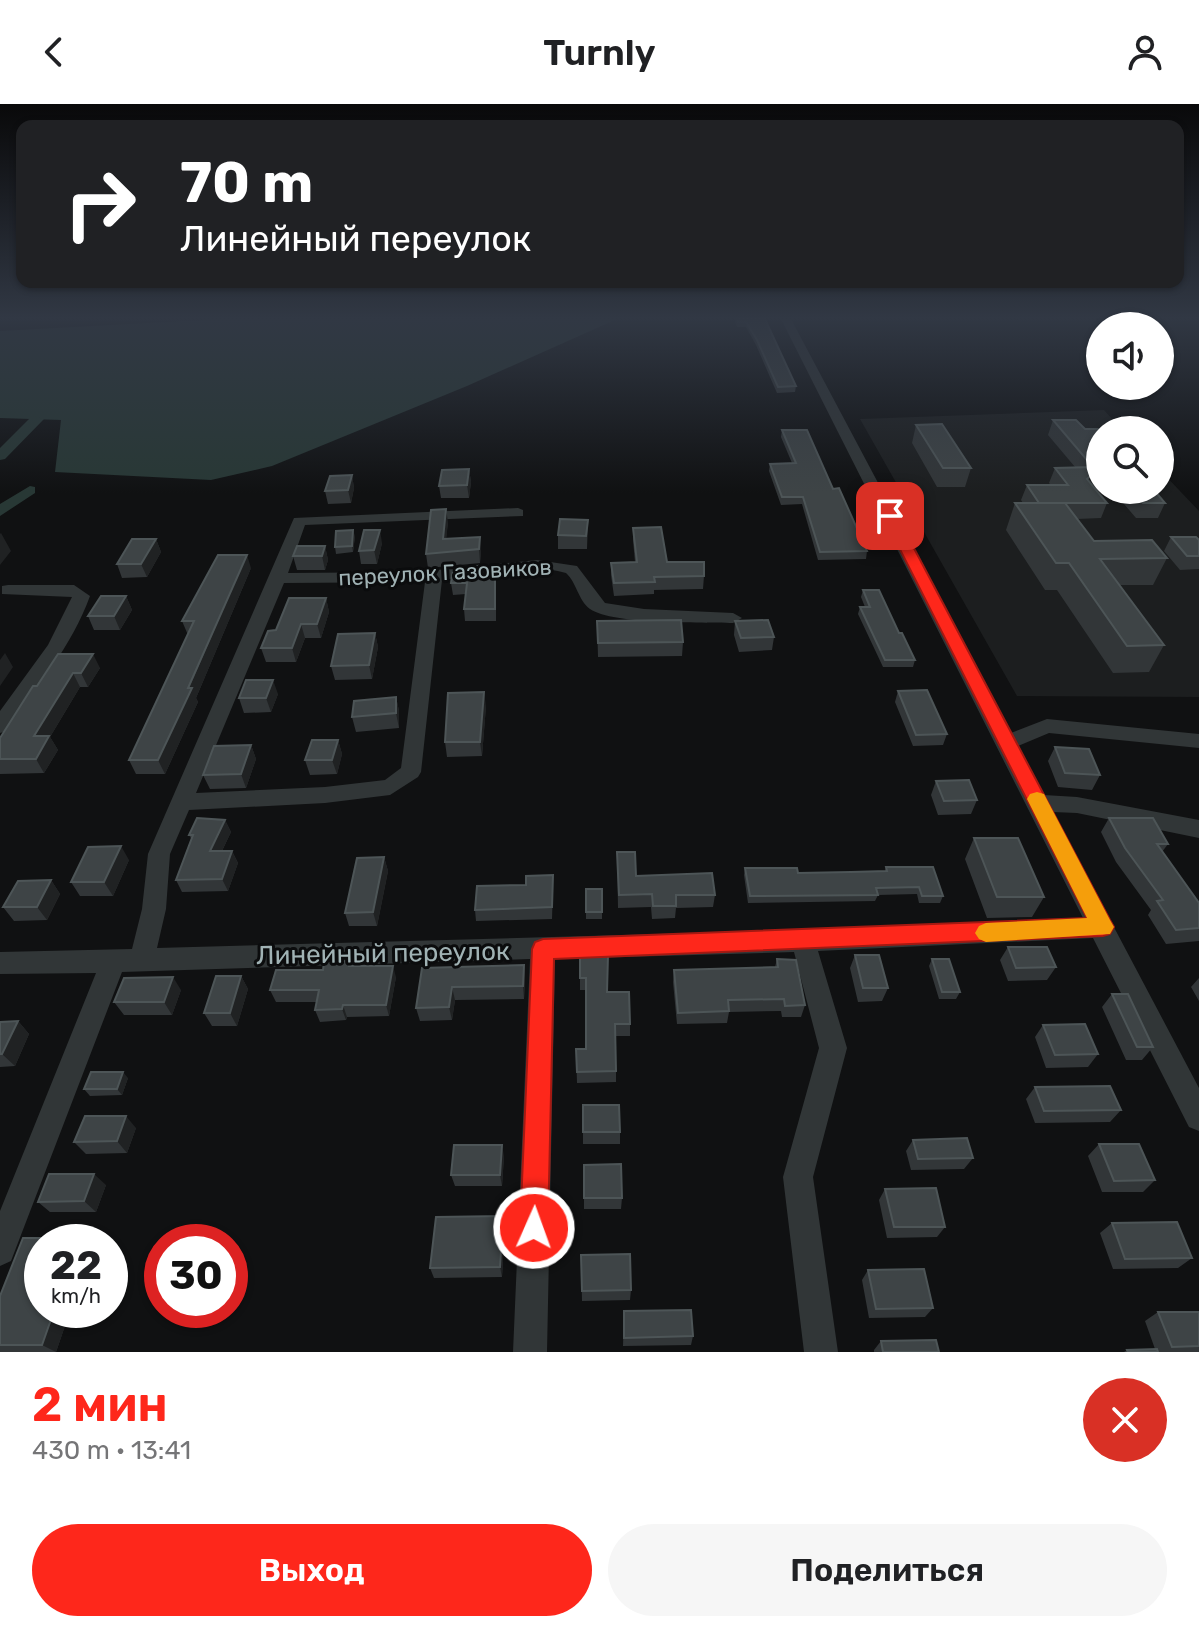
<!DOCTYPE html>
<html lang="ru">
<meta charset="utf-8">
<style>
body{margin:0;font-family:Rubik,sans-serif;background:#f6f6f6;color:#202124;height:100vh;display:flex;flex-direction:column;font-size:30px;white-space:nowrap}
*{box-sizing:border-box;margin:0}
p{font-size:26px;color:#757577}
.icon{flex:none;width:44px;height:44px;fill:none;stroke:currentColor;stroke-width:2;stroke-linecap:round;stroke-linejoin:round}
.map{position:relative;height:1248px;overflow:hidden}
.panel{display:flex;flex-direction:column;background:#fff;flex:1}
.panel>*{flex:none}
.banner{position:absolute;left:16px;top:16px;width:1168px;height:168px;border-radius:16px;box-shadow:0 2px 6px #0004;background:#202124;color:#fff;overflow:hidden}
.tools{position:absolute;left:1086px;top:208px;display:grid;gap:16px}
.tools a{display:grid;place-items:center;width:88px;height:88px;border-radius:50%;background:#fff;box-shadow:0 2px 6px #0004;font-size:40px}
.speed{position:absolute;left:24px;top:1120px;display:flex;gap:16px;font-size:40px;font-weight:700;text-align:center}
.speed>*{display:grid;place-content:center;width:104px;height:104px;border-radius:50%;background:#fff;box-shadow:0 2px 6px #0004;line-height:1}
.speed small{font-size:20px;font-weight:400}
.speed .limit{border:12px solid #d22;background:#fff;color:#111}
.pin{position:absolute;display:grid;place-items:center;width:68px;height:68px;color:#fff;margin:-34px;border-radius:16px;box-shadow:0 4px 12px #0006}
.me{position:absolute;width:88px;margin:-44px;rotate:2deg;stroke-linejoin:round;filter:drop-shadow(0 0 6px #0008)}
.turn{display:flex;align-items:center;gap:28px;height:168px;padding:0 32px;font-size:36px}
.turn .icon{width:104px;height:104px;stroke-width:2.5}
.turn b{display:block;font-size:56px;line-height:68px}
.round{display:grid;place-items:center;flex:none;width:84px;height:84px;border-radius:42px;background:#f6f6f6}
.summary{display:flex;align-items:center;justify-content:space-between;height:136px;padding:0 32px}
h1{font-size:48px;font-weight:600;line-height:60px;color:#fe271b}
.primary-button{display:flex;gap:16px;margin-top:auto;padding:16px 32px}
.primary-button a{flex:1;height:92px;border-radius:48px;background:#fe271b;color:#fff;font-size:32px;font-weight:600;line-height:92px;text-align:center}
.primary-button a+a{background:#f6f6f6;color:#202124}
header{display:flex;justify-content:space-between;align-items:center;height:104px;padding:0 32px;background:#fff;font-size:36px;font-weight:600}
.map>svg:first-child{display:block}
.built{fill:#1c1e1f}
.water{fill:#283835}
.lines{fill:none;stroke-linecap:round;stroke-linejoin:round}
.canal{fill:#283835;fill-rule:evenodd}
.minor{fill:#313637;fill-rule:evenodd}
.wall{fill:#323638}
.shaded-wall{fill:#202223}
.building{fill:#3e4446;stroke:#4d5557;stroke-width:2}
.route{fill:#fe271b;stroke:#a51912;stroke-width:2}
.slow{fill:#f59e0b}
.labels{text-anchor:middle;stroke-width:6;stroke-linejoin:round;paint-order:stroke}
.street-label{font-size:22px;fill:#a0b2b4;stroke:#0b0c0d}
.near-street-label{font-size:26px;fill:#a0b2b4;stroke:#0b0c0d}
</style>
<header><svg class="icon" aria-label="back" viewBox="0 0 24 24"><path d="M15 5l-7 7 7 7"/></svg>Turnly<svg class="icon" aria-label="person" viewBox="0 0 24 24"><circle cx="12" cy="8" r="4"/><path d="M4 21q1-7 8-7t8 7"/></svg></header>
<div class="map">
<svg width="1199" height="1248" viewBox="0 0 1199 1248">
<rect width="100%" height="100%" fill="#101112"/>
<path class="built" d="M1104 306 1122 326H1100V386H1160V366L1199 407V593L1017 592 860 315Z"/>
<path class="water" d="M221 215H617L467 282 272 362 211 376 55 368 61 316 0 314V227Z"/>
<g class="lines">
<path class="canal" d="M32 312 44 315 5 355 0 356V344Z
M30 382 35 383V389L0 412V400Z"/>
<path class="minor" d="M781 215H791L1011 629 1047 615 1199 630V644L1049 629 1018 642 1044 691 1077 693 1199 716V734L1077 709 1053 708 1199 984V1027L1189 1023 1093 834 818 847 847 944 813 1073 838 1248H804L783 1073 819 944 794 848 555 855 547 1248H513L530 855 122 868 11 1157 0 1162V1107L96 869 0 870V848L132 845 142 805 148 750 294 414 518 404 523 406V412L305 421 288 469 417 468 537 456 577 462 605 499 644 505 733 509 742 514 733 519C702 518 614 521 590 505 578 496 577 479 566 469 527 457 481 472 442 476L421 668 418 673 390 691 325 699 189 706 170 750 166 805 157 844 803 826 1083 814ZM425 478 401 664 385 676 325 683 196 689 284 479Z
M8 481H74L90 492C72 542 37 583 7 627L0 629V607L48 541 72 493 2 490V482Z"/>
</g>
<path class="wall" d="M734 215H765L796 282 795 288 777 289 756 241 746 223H737Z
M1053 316 1085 325 1100 327V375L1092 381 1107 399 1101 414 1077 415 1094 437 1167 454 1153 481H1119L1164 541 1149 568 1113 569 1057 486H1045L1006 426 1015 399H1023L1021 396 1027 381H1051L1049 379 1055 364 1075 363 1048 331Z
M916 321 971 364 965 383H937L912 339Z
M782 326 833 385 867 447 866 455 818 456 802 400 781 401 769 367 770 360 792 359 781 333Z
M469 365 471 378 469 394H441L439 382Z
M352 371 354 384 351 399 328 400 325 387Z
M1112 386H1154L1165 399 1158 414H1136Z
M588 416 587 445H558V431Z
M448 418 446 434 481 446 480 459 428 464 426 450Z
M633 424 667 458 704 472 703 485 654 486V490L614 492 611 471V459L635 458 633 436Z
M355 432 353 448 336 450 335 443Z
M1171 433 1199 436V465L1180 466 1164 447Z
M156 435 161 448 147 473 122 474 117 460Z
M382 439 377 460H361L359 447Z
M325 442 328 456 325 466H297L293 452Z
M251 464 196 594 198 598 165 670H136L129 656 188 531 182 517Z
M480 472 496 484V517H465L464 505 466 490 453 491 451 479Z
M863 486 899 529 915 556 913 563H883L858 510 860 503H865L861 493Z
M126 492 132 506 120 526H94L88 512Z
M326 494 329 508 321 534H305L296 558H266L261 544 276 526Z
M597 517 683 538 682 552 598 553Z
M735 517 774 533 772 546 739 548 734 531Z
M375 529 378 543 372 575 335 576 331 562Z
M58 550 100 564 88 583H80L50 633 58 646 44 669 0 670V634Z
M898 587 947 630 943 641 913 642 895 598Z
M278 590 271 608 244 609 239 594Z
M396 593 399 607V624L356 628 352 613Z
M486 602 482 652 447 653 445 638Z
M338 636 342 650 337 670 310 671 305 656Z
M251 641 256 655 246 684 210 685 203 671Z
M1055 643 1100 671 1092 686 1058 683 1048 657Z
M936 677 977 696 971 710 938 711 931 691Z
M1109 714 1168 740 1162 748 1199 799V837L1166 840 1148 811 1151 806 1116 758 1101 728Z
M225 716 231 728 222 747H232L238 759 228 787 182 788 176 776 192 736 189 731Z
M974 734 1044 793 1032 813 987 814 965 755Z
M617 748 636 772 715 791 713 803 676 804 675 814 652 815 651 803 618 804Z
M384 753 388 767 377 822H349L345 809Z
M129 756 113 792H80L71 778Z
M886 763 943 792 940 799H919L917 790 878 791 875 797 748 799 744 771 745 764 798 769 851 768 885 767Z
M51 776 60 790 47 816 14 817 3 803Z
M553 783 552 815 476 817 475 806Z
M586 785H602V815H586Z
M1008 843 1056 863 1047 876 1008 877 1000 856Z
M580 851 630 920V932H616V978L577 979 576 945H586V886H580Z
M855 851 888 884 882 897 858 898 850 864Z
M777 855 805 901 801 913H782L781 907 729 908 727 919 677 920 673 878 674 866 775 863Z
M932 855 960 888 956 895H939L929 862Z
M524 861 525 874 524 895 455 896 452 916 420 917 416 904 422 864Z
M352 862 396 873 389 912 347 913 346 916 320 918 315 906 317 898H276L270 886 323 866Z
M241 872 248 885 237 922H212L204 909Z
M1199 874V897L1191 883Z
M181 886 172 911H124L114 898Z
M1112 890 1153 943 1142 956H1126L1102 903Z
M18 917 29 930 15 962 0 963V918Z
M1043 921 1098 950 1088 963 1046 964 1035 933Z
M128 974 122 991 90 992 84 985Z
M1035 983 1121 1006 1110 1018 1035 1019 1026 995Z
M583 1001 620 1028V1040H583Z
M136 1024 127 1049 86 1050 74 1038Z
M913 1036 973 1054 964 1065 911 1066 906 1047Z
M1099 1040 1155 1076 1143 1088H1102L1088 1052Z
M504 1052 502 1082H455L451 1071Z
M584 1061 622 1094 621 1105H584Z
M106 1081 96 1108H50L38 1098Z
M885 1085 945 1123 937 1133 887 1134 879 1096Z
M503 1112 505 1122 502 1173 434 1174 430 1164Z
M1112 1119 1192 1154 1178 1164 1113 1165 1100 1129Z
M23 1134H73L78 1138H42V1206H63L61 1211 67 1216 56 1248H0V1192Z
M581 1151 631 1186 630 1196 582 1197Z
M868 1166 933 1204 925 1213 869 1214 862 1176Z
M624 1207 693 1232 691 1241 623 1242Z
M1158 1208H1199V1248H1124L1127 1246 1155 1245 1145 1217Z
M881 1237 939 1248H874V1246Z"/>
<path class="shaded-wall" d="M469 365 471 378 469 394 467 381Z
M1100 365V375L1081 390 1087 375Z
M352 371 354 384 351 399 348 386Z
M446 405 448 418 445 448 443 435Z
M353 426 355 432 353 448 352 442Z
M380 426 382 439 377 460 374 446Z
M1 429 11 447 0 461V430Z
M480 433 481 446 480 459 479 445Z
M156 435 161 448 147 473 141 460Z
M325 442 328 456 325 466 322 452Z
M247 451 251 464 196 594 198 598 165 670 158 656Z
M126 492 132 506 120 526 114 512Z
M326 494 329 508 321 534 317 520Z
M301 520 305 534 296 558 292 544Z
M375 529 378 543 372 575 369 561Z
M5 549 13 563 0 582V556Z
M93 550 100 564 88 583 81 569Z
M73 569 80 583 50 633 58 646 44 669 36 655 34 632Z
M273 576 278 590 271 608 266 594Z
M484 588 486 602 482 652 480 638Z
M396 593 399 607V624L396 609Z
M338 636 342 650 337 670 332 656Z
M251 641 256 655 246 684 241 670Z
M225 716 231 728 216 759 210 747Z
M121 742 129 756 113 792 104 778Z
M232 747 238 759 228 787 222 775Z
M384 753 388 767 377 822 373 808Z
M51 776 60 790 47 816 37 803Z
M524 861 525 874 524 895 523 882Z
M393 862 396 873 389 912 386 901Z
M241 872 248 885 237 922 230 909Z
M173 873 181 886 172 911 164 898Z
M452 883 455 896 452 916 449 903Z
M343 901 347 913 346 916 342 905Z
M18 917 29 930 15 962 2 950Z
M123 968 128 974 122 991 117 985Z
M126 1012 136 1024 127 1049 117 1037Z
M502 1041 504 1052 502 1082 500 1071Z
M94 1070 106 1081 96 1108 84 1097Z
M503 1112 505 1122 502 1173 500 1163Z
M46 1206H63L61 1211 67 1216 56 1248 42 1241Z"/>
<path class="building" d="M737 215H765L796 282 778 283 757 236 746 218H738Z
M1053 316H1076L1085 325H1098L1100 327V365L1087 375 1107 399H1039L1027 381H1068L1055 364 1093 363Z
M942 320 971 364H943L916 321Z
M782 326H807L833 385 839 384 867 447 820 448 803 393H782L770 360 796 359Z
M469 365 467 381 439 382 442 366Z
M352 371 348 386 325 387 330 372Z
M1132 386H1154L1165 399H1143Z
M1015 399H1065L1094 437 1152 436 1167 454 1100 455 1164 541 1127 542 1069 459H1056Z
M446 405 443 435 480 433 479 445 426 450 431 406Z
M560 415 588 416 586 432 558 431Z
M661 423 667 458H704V472L654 473 655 478 614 479 611 459 637 458 633 424Z
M353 426 352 442 335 443 336 427Z
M364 426H380L374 446 359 447Z
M1171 433H1196L1199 436V452H1187Z
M132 435H156L141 460H117Z
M297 442H325L322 452H293Z
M218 451H247L188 584H192L158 656H129L194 517H182Z
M478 462V472H495V505H464L467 479H451L453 466Z
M863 486H879L899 529H902L915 556H885L860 503H870Z
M101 492H126L114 512H88Z
M289 494H326L317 520H301L292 544H261L268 527 276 526Z
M681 516 683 538 598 539 597 517Z
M768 516 774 533 741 534 735 517Z
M375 529 369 561 331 562 338 530Z
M58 550H93L81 569H73L34 632H49L36 655H0V634L33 582H37Z
M246 576H273L266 594H239Z
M927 586 947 630 916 631 898 587Z
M484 588 480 638H445L448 589Z
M396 593V609L352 613 354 597Z
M312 636H338L332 656H305Z
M251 641 241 670 203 671 214 642Z
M1055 643 1089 645 1100 671 1065 669Z
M969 676 977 696 944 697 936 677Z
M197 714 225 716 210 747H232L222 775 176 776 193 731H189Z
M1109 714H1153L1168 740H1157L1199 799V824L1176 826 1157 797 1163 796 1125 744Z
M974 734H1018L1044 793H997Z
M121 742 104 778H71L88 743Z
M617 748H635L636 772 712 769 715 791H676V802H653L652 790 619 791Z
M384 753 373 808 345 809 357 754Z
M886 763H933L943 792H922L919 783 876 784 878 791 750 792 745 764H797L798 769 851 768 887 767Z
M553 771 552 803 475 806 477 782 526 781V772Z
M51 776 37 803H3L18 777Z
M586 785H602V808H586Z
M1008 843H1047L1056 863 1016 864Z
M580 851H608L607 888H629L630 920H615L616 967 577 968 576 945H586V874H580Z
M855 851H879L888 884H863Z
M777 855 796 856 805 901 785 902 784 895 728 896 729 907 678 909 674 866 778 863Z
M932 855H949L960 888H942Z
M350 857 349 862H393L386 901H343L342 905 315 906 319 886H270L276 866H323L324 858Z
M524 861 523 882 452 883 449 903 416 904 422 864Z
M216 872H241L230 909H204Z
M173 873 164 898H114L124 874Z
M1112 890H1128L1153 943H1137Z
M18 917 2 950H0V918Z
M1085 920 1098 950 1055 951 1043 921Z
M91 968H123L117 985H84Z
M1110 982 1121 1006 1044 1007 1035 983Z
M583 1001H619L620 1028H583Z
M85 1012H126L117 1037 74 1038Z
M967 1034 973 1054 918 1055 913 1036Z
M1099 1040H1139L1155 1076 1114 1077Z
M454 1041H502L500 1071H451Z
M621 1060 622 1094H584V1061Z
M49 1070H94L84 1097 38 1098Z
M936 1084 945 1123H894L885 1085Z
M503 1112 500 1163 430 1164 436 1113Z
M1177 1118 1192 1154 1125 1155 1112 1119Z
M23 1134H73L71 1138H42V1206L54 1207 42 1241H0V1192Z
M630 1150 631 1186 582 1187 581 1151Z
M924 1165 933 1204 876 1205 868 1166Z
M691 1206 693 1232 624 1234V1207Z
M1158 1208H1199V1242L1172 1243Z
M936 1236 939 1248H883L881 1237Z
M1157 1245 1158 1248H1128L1127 1246Z"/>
<linearGradient id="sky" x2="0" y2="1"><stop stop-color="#09090a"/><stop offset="0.55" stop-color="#313844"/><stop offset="1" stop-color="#313844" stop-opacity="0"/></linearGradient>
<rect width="1199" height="389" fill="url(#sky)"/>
<path class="route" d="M890 408 897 412 1110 816 1114 823 1110 830 1103 832 554 855 548 1124 544 1134 534 1138 524 1134 520 1124 532 845 535 838 543 835 1087 814 883 412Z"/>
<path class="slow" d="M1037 688 1044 690 1110 816 1114 823 1110 830 986 838 979 835 975 829 979 822 986 819 1087 814 1027 695 1030 690Z"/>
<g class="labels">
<g class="street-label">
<text transform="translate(445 468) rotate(-3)" y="8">переулок Газовиков</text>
</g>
<g class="near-street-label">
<text transform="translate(383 849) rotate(-1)" y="9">Линейный переулок</text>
</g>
</g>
</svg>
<div class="tools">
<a><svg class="icon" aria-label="sound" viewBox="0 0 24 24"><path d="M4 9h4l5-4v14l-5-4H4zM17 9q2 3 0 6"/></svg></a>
<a><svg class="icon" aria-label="search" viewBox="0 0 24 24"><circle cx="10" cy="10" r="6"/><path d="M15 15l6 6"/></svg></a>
</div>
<div class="speed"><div>22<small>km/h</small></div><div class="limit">30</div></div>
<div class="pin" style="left:890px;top:412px;background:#d93025"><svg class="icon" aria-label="arrive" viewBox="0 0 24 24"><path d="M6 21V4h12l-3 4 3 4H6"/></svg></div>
<svg class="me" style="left:534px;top:1124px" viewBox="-20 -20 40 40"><circle r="17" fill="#fe271b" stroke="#fff" stroke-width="3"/><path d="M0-11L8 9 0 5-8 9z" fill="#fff"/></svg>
<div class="banner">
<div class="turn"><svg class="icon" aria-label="right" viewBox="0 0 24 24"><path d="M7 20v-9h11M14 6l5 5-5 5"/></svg><div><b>70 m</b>Линейный переулок</div></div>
</div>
</div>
<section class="panel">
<div class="summary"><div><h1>2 мин</h1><p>430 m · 13:41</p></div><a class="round" style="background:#d93025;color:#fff"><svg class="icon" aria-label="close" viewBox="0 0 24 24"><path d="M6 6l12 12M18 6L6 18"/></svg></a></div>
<div class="primary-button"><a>Выход</a><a>Поделиться</a></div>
</section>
